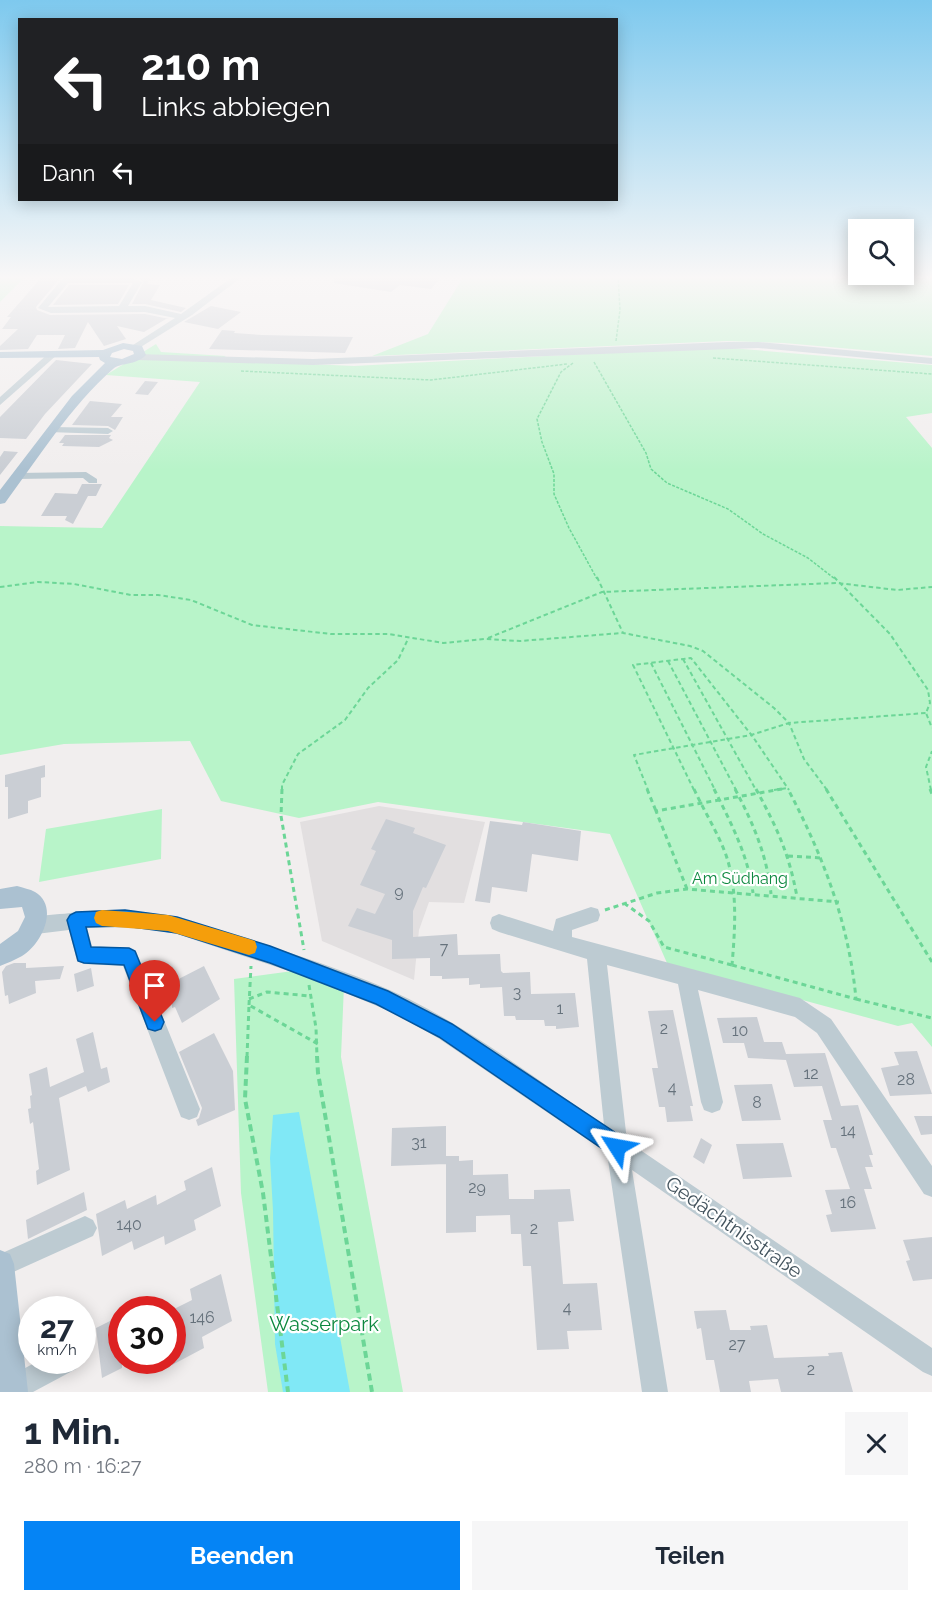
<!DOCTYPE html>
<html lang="de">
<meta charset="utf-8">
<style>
body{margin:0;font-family:Raleway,sans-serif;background:#f6f6f7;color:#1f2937;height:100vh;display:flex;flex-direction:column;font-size:22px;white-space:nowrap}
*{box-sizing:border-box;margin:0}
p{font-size:20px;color:#747a83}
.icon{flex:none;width:33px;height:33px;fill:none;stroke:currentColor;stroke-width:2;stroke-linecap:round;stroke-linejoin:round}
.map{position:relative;height:1392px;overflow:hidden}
.sheet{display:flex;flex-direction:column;background:#fff;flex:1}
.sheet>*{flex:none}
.hud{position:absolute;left:18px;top:18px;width:600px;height:183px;border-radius:0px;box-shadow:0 3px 15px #0003;background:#202124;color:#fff;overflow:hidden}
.controls{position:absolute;left:848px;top:219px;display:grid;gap:12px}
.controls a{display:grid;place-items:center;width:66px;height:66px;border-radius:0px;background:#fff;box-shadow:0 3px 15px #0003;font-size:30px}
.speed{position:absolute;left:18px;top:1296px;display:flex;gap:12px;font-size:30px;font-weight:700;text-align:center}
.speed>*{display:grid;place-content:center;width:78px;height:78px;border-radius:50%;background:#fff;box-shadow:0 3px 15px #0003;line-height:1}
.speed small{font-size:15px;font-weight:400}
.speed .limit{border:9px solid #d22;background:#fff;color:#111}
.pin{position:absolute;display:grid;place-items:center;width:51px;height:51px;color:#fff;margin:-62px -26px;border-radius:50% 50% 50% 0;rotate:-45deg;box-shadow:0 0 6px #0007}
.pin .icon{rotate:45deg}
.me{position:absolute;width:66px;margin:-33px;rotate:304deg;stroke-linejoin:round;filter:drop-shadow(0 0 4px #0008)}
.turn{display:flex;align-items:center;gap:21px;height:126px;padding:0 24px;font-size:27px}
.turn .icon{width:78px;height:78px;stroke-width:2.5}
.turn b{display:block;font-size:42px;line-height:51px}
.then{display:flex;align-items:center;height:57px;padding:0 24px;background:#0003;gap:12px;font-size:22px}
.round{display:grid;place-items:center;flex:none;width:63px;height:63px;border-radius:0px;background:#f6f6f7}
.overview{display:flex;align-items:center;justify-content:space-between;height:102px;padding:0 24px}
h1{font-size:36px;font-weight:700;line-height:45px}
.button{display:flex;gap:12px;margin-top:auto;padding:12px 24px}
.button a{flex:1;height:69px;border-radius:0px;background:#0584f5;color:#fff;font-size:24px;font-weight:700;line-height:69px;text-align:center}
.button a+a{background:#f6f6f7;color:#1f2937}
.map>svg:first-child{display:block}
.education{fill:#e2dfe0}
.green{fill:#b8f4c9}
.water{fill:#80e8f6}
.building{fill:#caced4}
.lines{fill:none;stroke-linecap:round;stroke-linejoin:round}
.path-far3{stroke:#6cd697;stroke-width:1.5;stroke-dasharray:3 1.5;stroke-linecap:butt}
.path-far2{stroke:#6cd697;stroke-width:2;stroke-dasharray:4.5 3;stroke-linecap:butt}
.path-far1{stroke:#6cd697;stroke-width:3;stroke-dasharray:5 4;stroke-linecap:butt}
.path{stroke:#6cd697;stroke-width:4;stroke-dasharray:7 4.5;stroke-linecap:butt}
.minor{fill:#bdcbd2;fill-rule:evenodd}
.major{fill:#abc1d1;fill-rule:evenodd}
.route{fill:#0584f5;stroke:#03569f;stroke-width:1.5}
.slow{fill:#f59e0b}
.labels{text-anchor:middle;stroke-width:4.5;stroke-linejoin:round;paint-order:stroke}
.park-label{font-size:16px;fill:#0c883f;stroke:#fff}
.near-number-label{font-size:16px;fill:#66727c}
.near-street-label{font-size:20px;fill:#44545e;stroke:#fff}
.near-park-label{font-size:20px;fill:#0c883f;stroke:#fff}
</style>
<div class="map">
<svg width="932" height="1392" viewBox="0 0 932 1392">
<rect width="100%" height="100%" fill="#f1eeee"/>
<path class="education" d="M379 806 485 822 464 903 429 902 419 930 414 980 322 941 300 822Z"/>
<path class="green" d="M0 276H26L0 302Z
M464 276H932V356L784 343 727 341 372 356 428 334Z
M156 344 161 352 226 356 219 360 354 366 718 347 932 365V413L906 417 932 448V1047L912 1023 898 1026 667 963 610 834 378 802 299 818 221 801 190 741 64 744 0 755V526L102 528 200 382 106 375Z
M162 809 161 859 39 882 46 829Z
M300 970 344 985 341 1057 403 1392H268L241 1193 234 979Z"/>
<path class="water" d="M299 1112 350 1392H283L275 1344 273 1211 270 1158 273 1115Z"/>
<path class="building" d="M133 276H152L147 284 160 285 151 300 186 308 181 312 145 304H132L144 281Z
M334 276H442L431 289 400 285 391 292 334 283Z
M41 278H60L36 307 37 310 50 315 145 314 169 319H166L144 332 117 326 126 339 104 346 88 322 75 348 58 349 65 335H37L28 349 0 350V346L18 329H2L11 317H7Z
M69 285H129L118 304 53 305Z
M211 306 241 312 218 329 184 322Z
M222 330 235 331 234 333 262 335 353 337 345 353 209 349Z
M56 360 92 364 45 414 26 439 0 438V417Z
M145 381 158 382 148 395 135 394Z
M90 401 122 404 111 417H123L115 430 108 426 72 425Z
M65 435H111L109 438 113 440 99 447 62 446 64 443H59Z
M4 451 18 452 0 475V457Z
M82 484H102L96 496H88L73 524 65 520 67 516H41L55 493 77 494Z
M45 765V777L41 778V797L28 801V813L8 819V787H5V775Z
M386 819 415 828 413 833 446 845 426 888 423 887 413 911V937L457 934 458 955 500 954 501 971 503 973 530 972 531 994 575 993 579 1027 556 1029V1026H545L544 1020H516L515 1016H504L502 987 480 988V984L469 985V978L442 979V976H430V958L392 959V940L348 926 357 908 375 914 385 894 360 885 376 851 371 849Z
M490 821 522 825 523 822 581 831 578 861 532 854 527 892 492 887 490 903 475 901Z
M14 963H26V968L64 966 60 979 35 981 36 993 9 1004 8 995 5 996 2 972 6 966Z
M204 966 220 999 182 1023 175 1007 172 1008V1001L165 986Z
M91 968 94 986 77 992 74 974Z
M673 1010 693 1106H690L693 1121 667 1122 665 1107H659L652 1068H658L648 1011Z
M757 1017 764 1042H782L786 1054 825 1053 841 1106 858 1105 873 1155H869L873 1167H865L872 1189H864L876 1229 831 1232 826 1215 832 1214 825 1190 850 1189 836 1148H831L823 1120H832L822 1086 794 1087 786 1060 748 1058 744 1043H723L717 1018Z
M93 1032 101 1069 107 1067 110 1082 88 1092 86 1086 59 1098 70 1170 37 1185 36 1171 39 1169 33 1122 30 1124 28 1109 31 1108 30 1096 32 1095 29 1074 47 1067 50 1087 84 1072 76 1039Z
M214 1033 233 1071 235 1110 198 1126 196 1120 199 1118 202 1108 179 1052Z
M917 1051 932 1094 890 1096 881 1068 899 1065 894 1052Z
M772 1084 781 1120 742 1121 734 1085Z
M914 1116H932V1134L921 1135Z
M446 1126V1164L391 1166 392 1128Z
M701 1138 712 1145 704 1164 693 1157Z
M783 1143 792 1177 743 1179 736 1144Z
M446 1156H459V1161L473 1160V1175L508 1174 509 1199H534V1190L570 1189 574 1221 558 1222 563 1284 597 1283 602 1330 567 1331 569 1349 537 1350 531 1266H523L521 1234H511L510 1215 476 1216V1232L446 1233Z
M212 1167 221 1206 194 1220 196 1230 165 1245 164 1236 134 1250 132 1241 102 1256 96 1214 125 1200 127 1209 156 1195 157 1205 186 1190 184 1181Z
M84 1192 87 1210 28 1239 26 1220Z
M932 1237V1279L913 1281 906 1261 910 1260 903 1240Z
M221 1274 232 1321 202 1337 204 1348 172 1365V1310L192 1300 190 1289Z
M726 1310 730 1330H751L750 1326 767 1325 774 1358 829 1356 828 1353 842 1352 853 1392H781L778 1379 749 1381 751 1392H720L714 1360H706L701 1328 697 1329 694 1311Z
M122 1315V1368L102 1378 96 1328Z"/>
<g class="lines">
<path class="path-far3" d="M30 276H55
M616 341 620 310 618 276
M713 358 932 374
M594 362 646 453 651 469 667 483 728 509 763 534 808 558 835 579
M573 363 561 372 537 419 542 442 554 474V494L569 528 597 579
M241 371 431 380 567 364"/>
<path class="path-far2" d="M597 577 623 633 690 646 703 651 774 708 789 723 751 735 634 755 648 790
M834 577 890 634 928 690 930 703 926 713 932 728
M0 587 38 582 74 584 131 595H158L191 600 252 625 331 634H389L443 643 485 639 520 641 622 633
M488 638 602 592 837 583 897 590 932 587
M683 659 756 790
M668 661 736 790
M651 663 715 790
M282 790V785L298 754 345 720 368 688 398 660 408 639
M694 790 633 665 691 658 753 737 789 790
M774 790 788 788
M827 790 804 759 789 723 926 713
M931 790 926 767 932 751"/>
<path class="path-far1" d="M282 789 281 816 304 950
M647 789 656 811
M694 789C704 811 718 833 726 855 738 890 735 930 732 965
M714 789C731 823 748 855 753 893
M735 789C753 823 767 855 771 894
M756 789C777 828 789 853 797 897
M826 789 932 962
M930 789 932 794
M788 856 822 858
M687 889 656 811 782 789
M624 903 649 921 664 947 732 965
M605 910 657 893 687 889 839 902
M732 965 856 999C849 923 823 856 788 789
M309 985 316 1028 317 1057
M249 999 267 992 310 996
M856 999 932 1018
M249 1005 251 966
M247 1057 249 1005 318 1044"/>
<path class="path" d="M247 1056 245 1099 263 1193 288 1392
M317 1056 318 1073 372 1392"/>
<path class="minor" d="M234 276H243L192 315 136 350 133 349V345L175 318 145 312 51 313 38 308 63 278 130 277 142 282 128 306H145L181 314ZM68 283H133L119 306 48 307Z
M728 342H758L932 358V364L758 348 313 365 137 360 132 357 137 354 313 359Z
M50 352 58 354 0 405V397Z
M52 427 108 428 113 431 108 434 48 432 47 430Z
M86 472 97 479V483H89L83 478 17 479 11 476 17 473Z
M591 907 598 909 600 915 598 921 572 930V937L800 998 831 1019 932 1166V1197L924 1194 817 1033 795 1017 698 990 723 1102 720 1110 712 1113 704 1110 701 1102 678 984 607 965 627 1141 932 1348V1376L923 1372 632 1170 668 1392H642L607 1153 438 1038 394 1013 307 977 177 934 148 929 106 927 87 928 92 946 129 948 136 951 200 1109 197 1117 189 1120 181 1117 123 966 84 964 77 961 69 930 36 934 29 931 27 925 29 919C42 914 56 915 70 913 145 902 198 923 269 946 315 961 364 977 409 999 477 1033 540 1082 604 1125L587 959 499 932 492 929 490 923 492 917 499 914 553 931 556 919Z
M85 1216 93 1220 97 1228 93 1236 0 1278V1254Z
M40 1360H80L76 1369 33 1392H0L3 1380Z"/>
<path class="major" d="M123 343 142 346 146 355C135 366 121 362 113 369 70 407 39 457 5 503L0 504V490L72 396 105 363 100 360 99 357 0 358V352L103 350ZM124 349 133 351 134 354 122 359 110 357 112 353Z
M17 886C23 888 30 889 35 892 60 907 41 945 22 956 15 960 7 963 0 966V944L18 931 25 917 22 907 0 909V889Z
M0 1250 10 1254 14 1264 28 1392H0Z"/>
</g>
<linearGradient id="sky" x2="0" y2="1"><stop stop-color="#7ec9ee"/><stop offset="0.59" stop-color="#f9f7f7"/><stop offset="1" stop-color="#f9f7f7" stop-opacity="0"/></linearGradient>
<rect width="932" height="470" fill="url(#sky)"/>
<path class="route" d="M125 910 177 917 270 946 388 991 452 1024 625 1139 628 1147 625 1154 617 1157 610 1154 439 1037 376 1004 270 963 177 933 125 926 86 927 91 947 129 948 135 951 164 1022 161 1029 155 1031 148 1029 124 965 84 963 78 961 67 920 70 915 76 912Z"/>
<path class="slow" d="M102 910 168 915 249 939 255 941 257 947 255 953 249 955 168 931 102 926 96 923 94 918 96 912Z"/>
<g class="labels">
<g class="park-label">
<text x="740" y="884">Am Südhang</text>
</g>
<g class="near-number-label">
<text x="399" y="897">9</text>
<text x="444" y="954">7</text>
<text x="517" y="998">3</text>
<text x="560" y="1014">1</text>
<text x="664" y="1034">2</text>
<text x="740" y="1036">10</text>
<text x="811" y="1079">12</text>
<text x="906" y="1085">28</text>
<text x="672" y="1093">4</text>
<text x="757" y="1108">8</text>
<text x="848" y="1136">14</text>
<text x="419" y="1148">31</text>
<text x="477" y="1193">29</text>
<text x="848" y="1208">16</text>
<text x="129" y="1230">140</text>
<text x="534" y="1234">2</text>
<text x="567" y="1313">4</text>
<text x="202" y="1323">146</text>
<text x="737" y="1350">27</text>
<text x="811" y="1375">2</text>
</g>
<g class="near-street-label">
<text transform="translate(734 1227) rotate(35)" y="7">Gedächtnisstraße</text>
</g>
<g class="near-park-label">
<text x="324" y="1331">Wasserpark</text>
</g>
</g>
</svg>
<div class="controls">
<a><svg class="icon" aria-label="search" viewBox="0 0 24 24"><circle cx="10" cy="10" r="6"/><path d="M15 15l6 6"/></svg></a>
</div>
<div class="speed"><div>27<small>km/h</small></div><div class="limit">30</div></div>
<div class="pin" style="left:155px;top:1022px;background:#d93025"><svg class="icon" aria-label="arrive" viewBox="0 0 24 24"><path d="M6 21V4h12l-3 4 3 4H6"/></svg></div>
<svg class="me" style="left:617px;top:1147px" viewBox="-20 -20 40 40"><path d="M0-17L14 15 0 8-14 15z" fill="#0584f5" stroke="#fff" stroke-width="4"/></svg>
<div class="hud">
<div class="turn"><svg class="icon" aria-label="left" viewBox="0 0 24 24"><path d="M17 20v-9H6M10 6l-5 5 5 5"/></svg><div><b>210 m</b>Links abbiegen</div></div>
<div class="then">Dann<svg class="icon" aria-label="left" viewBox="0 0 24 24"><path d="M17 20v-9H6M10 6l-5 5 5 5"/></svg></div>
</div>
</div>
<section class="sheet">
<div class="overview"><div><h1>1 Min.</h1><p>280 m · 16:27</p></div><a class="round"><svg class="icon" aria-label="close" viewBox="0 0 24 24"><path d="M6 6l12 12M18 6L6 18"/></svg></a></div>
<div class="button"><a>Beenden</a><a>Teilen</a></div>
</section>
